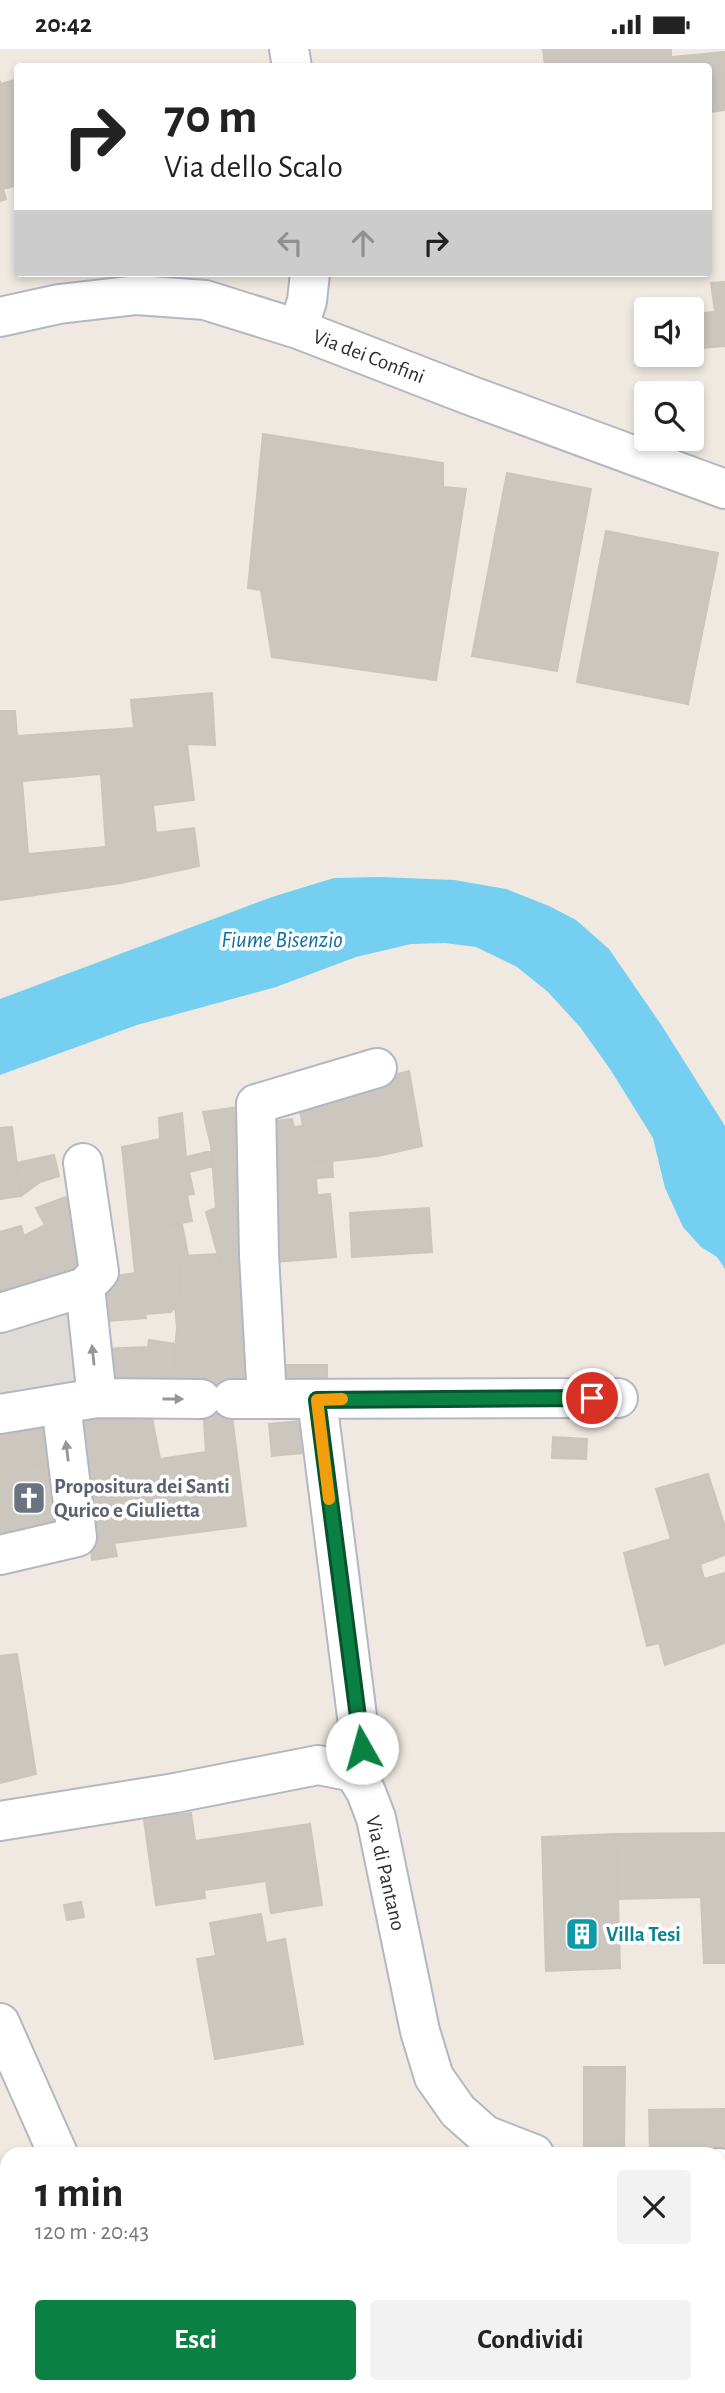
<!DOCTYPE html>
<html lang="it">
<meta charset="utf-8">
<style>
body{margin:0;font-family:"Alegreya Sans",sans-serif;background:#f2f2f2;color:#222;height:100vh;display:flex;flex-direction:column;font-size:26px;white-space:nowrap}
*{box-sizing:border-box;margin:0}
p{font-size:23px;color:#767676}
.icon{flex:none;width:38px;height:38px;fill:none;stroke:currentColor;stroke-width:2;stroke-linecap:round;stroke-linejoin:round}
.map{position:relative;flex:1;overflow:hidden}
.drawer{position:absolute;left:0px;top:2098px;width:726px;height:247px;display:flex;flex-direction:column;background:#fff;border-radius:21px 21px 0 0;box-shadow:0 4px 10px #0003}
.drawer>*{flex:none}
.banner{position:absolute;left:14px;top:14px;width:698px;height:214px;border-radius:7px;box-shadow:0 4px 10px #0003;background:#fff;color:#222;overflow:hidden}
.controls{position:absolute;left:634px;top:248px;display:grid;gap:14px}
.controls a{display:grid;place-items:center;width:70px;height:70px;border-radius:7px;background:#fff;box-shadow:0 4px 10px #0003;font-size:35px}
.pin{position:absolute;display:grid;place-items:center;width:60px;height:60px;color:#fff;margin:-30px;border:4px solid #fff;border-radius:50%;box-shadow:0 2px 7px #0007}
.me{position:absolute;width:77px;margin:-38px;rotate:353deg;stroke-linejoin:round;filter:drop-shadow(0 0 5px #0008)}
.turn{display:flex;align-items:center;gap:24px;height:147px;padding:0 35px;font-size:32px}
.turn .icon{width:91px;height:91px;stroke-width:2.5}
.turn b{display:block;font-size:49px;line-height:60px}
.lanes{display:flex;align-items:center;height:66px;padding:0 35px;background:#0003;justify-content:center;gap:35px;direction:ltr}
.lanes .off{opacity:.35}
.round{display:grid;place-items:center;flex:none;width:74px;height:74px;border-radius:7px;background:#f2f2f2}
.head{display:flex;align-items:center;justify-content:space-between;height:119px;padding:0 35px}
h1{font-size:42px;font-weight:700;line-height:52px}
.cta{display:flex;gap:14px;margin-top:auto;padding:14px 35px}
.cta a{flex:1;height:80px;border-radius:7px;background:#0b8043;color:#fff;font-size:28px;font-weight:700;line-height:80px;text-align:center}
.cta a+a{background:#f2f2f2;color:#222}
.status{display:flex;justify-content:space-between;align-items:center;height:49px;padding:0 35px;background:#fff;direction:ltr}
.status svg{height:19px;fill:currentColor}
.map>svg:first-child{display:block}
.plaza{fill:#dfdcd8}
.water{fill:#75cff0}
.building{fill:#cbc7bf;stroke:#cbc5ba;stroke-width:2;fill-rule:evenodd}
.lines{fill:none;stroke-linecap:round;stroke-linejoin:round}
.minor-casing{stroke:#b4b7c1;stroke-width:42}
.minor{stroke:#fff;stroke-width:38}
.oneway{fill:#969696}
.route-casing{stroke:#07532c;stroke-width:18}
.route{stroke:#0b8043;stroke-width:12}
.slow{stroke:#f59e0b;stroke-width:12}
.labels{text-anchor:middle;stroke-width:7;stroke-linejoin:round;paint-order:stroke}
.street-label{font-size:21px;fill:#2e2e2e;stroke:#fff}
.worship-label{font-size:21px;font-weight:bold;fill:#5b616d;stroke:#fff;text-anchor:start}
.culture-label{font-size:21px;font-weight:bold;fill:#0d838f;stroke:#fff;text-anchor:start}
.water-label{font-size:23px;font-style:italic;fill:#0d6fa3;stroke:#fff}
</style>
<div class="status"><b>20:42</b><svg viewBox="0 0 49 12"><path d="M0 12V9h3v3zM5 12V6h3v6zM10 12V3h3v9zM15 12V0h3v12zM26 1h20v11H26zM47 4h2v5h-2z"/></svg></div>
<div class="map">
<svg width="725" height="2344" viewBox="0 0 725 2344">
<rect width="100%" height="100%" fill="#efe9e1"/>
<path class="plaza" d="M91 1232 105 1354 0 1374V1260Z"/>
<path class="water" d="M381 828 454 831 506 840 549 857 576 871 609 900 662 977 725 1077V1220L717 1208 701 1198 683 1178 665 1139 653 1089 610 1020 580 978 548 943 517 918 476 898 445 894 411 895 356 908 276 938 137 976 0 1026V950L272 848 334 829Z"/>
<path class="building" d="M543 0H671V8L725 3V61L709 63V18H545Z
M18 30V136L3 140 6 150 0 152V32L1 35Z
M725 233V297L691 300V265L715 263 711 234Z
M263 385 443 414V438L466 440 436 631 272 608 261 541 248 539Z
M507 424 591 440 557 622 472 607Z
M606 482 718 504 688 655 577 633Z
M212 644 215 696 187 695 194 751 153 756 156 784 194 779 199 817 121 834 0 851V662H15L17 687 134 679 131 651ZM101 725 106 798 28 805 22 732Z
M409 1022 422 1097 378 1107 332 1112 268 1114V1073L292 1070 294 1078 303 1077 298 1052Z
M239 1058 251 1211 220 1214 206 1163 216 1159 211 1097 203 1063Z
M182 1064 186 1108 211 1102 213 1117 189 1123 194 1145 187 1146 192 1172 131 1184 122 1098 160 1090 159 1069Z
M12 1078 21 1147 0 1150V1079Z
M54 1106 59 1127 40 1133 21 1147 16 1114Z
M332 1112 333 1128 316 1129 317 1145 270 1150 268 1114Z
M79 1143 92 1224 0 1257V1183L21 1177 24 1187 45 1176 36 1159Z
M330 1145 336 1208 276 1213 270 1150Z
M429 1159 432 1203 352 1208 350 1164Z
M182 1176 188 1206 179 1207 181 1249 171 1263 145 1265 146 1269 107 1272 103 1229 135 1224 131 1184Z
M219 1205 220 1214 251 1211 256 1278H177L175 1257 181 1249 179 1207Z
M177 1278H256L257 1342 172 1338Z
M149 1291 176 1295 172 1338H106L102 1300 148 1298Z
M273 1316H327V1340L273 1341Z
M202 1341 229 1343 246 1477 114 1494 117 1507 92 1511 82 1365 151 1363 160 1410 206 1403Z
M42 1369 50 1413 0 1424V1380Z
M300 1372 303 1404 272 1407 269 1375Z
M553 1388 587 1390 586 1410 552 1409Z
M50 1413 64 1474 0 1488V1424Z
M708 1425 725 1478V1506L700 1515 704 1530 725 1524V1594L665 1616 659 1594 647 1597 624 1504 671 1490 656 1440Z
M17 1605 36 1725 0 1734V1607Z
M191 1764 195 1792 310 1775 322 1856 271 1864 266 1832 204 1841 205 1849 156 1856 144 1771Z
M725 1784V1914H704L701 1848 618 1850 616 1785Z
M616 1785 620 1919 546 1922 542 1788Z
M81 1853 84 1868 67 1871 64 1856Z
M261 1865 266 1894 285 1890 303 1995 215 2010 197 1910 216 1907 210 1874Z
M584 2018H625L624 2100 584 2101Z
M725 2060V2102L650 2104 649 2061Z
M243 2338H272L275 2344H230Z"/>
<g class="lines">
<defs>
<path id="minor" d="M289 0 292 18
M0 268 59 255 137 246 205 251 298 280 469 346 725 440
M298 280 307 252 310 224
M83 1114 99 1223 85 1238
M0 1264 85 1238 97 1349 0 1365
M97 1349 201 1350
M232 1350 618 1349
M267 1350 259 1206 256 1055 377 1019
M317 1351 361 1699 354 1723
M0 1506 77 1488 61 1355
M0 1772 175 1744 318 1716 354 1723 366 1743 376 1769 420 1982 434 2028 458 2062 485 2086 534 2105
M0 1974 58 2105
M719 2119 725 2120
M158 2338 161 2344"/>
</defs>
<use href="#minor" class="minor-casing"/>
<use href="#minor" class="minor"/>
</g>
<defs><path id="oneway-solid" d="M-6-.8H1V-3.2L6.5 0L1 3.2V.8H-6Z" transform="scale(1.75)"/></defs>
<g class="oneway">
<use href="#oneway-solid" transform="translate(93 1306) rotate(-96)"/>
<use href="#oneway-solid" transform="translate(173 1350)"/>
<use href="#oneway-solid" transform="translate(67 1402) rotate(-97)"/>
</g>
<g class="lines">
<defs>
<path id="route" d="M362 1699 317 1351 592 1349"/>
</defs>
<use href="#route" class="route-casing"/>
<use href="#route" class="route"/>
<path class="slow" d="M329 1450 317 1351 342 1350"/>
</g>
<defs>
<symbol id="church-square" viewBox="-11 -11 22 22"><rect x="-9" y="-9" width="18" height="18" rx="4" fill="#6b7280" stroke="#fff"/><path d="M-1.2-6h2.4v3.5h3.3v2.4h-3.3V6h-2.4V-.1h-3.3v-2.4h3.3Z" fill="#fff"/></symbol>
<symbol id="building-square" viewBox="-11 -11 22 22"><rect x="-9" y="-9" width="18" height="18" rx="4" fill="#0f9aa8" stroke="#fff"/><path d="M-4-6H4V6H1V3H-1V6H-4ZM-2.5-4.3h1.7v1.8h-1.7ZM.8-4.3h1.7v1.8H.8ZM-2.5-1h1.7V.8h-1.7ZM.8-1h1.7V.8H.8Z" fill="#fff"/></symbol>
</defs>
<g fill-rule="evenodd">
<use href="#church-square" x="10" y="1430" width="38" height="38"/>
<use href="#building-square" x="563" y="1866" width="38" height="38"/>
</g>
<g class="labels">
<g class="street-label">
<text transform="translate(369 307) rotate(21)" y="7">Via dei Confini</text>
<text transform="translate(386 1824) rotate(77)" y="7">Via di Pantano</text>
</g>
<g class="worship-label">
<text x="54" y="1444">Propositura dei Santi<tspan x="54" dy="24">Qurico e Giulietta</tspan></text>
</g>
<g class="culture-label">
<text x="606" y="1892">Villa Tesi</text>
</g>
<g class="water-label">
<text x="282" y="898">Fiume Bisenzio</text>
</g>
</g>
</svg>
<div class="controls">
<a><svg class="icon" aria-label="sound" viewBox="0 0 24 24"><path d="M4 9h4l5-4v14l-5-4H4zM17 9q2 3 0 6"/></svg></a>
<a><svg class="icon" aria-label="search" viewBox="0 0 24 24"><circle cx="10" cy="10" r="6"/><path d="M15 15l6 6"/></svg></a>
</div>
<div class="pin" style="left:592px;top:1349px;background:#d93025"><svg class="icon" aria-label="arrive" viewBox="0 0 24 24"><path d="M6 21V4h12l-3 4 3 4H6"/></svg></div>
<svg class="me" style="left:362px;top:1699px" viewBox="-20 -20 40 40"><circle r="19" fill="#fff"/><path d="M0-13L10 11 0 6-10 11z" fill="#0b8043"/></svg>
<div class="banner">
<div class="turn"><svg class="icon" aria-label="right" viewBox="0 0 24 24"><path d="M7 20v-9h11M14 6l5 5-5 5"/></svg><div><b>70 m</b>Via dello Scalo</div></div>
<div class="lanes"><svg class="icon off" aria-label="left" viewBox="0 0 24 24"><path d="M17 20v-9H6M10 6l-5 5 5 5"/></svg><svg class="icon off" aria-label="ahead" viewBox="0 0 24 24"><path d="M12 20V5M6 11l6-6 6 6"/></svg><svg class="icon" aria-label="right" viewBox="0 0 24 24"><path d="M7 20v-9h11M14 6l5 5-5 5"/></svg></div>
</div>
<section class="drawer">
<div class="head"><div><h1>1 min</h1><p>120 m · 20:43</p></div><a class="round"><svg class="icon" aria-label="close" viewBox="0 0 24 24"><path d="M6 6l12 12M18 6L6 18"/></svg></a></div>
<div class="cta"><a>Esci</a><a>Condividi</a></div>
</section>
</div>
